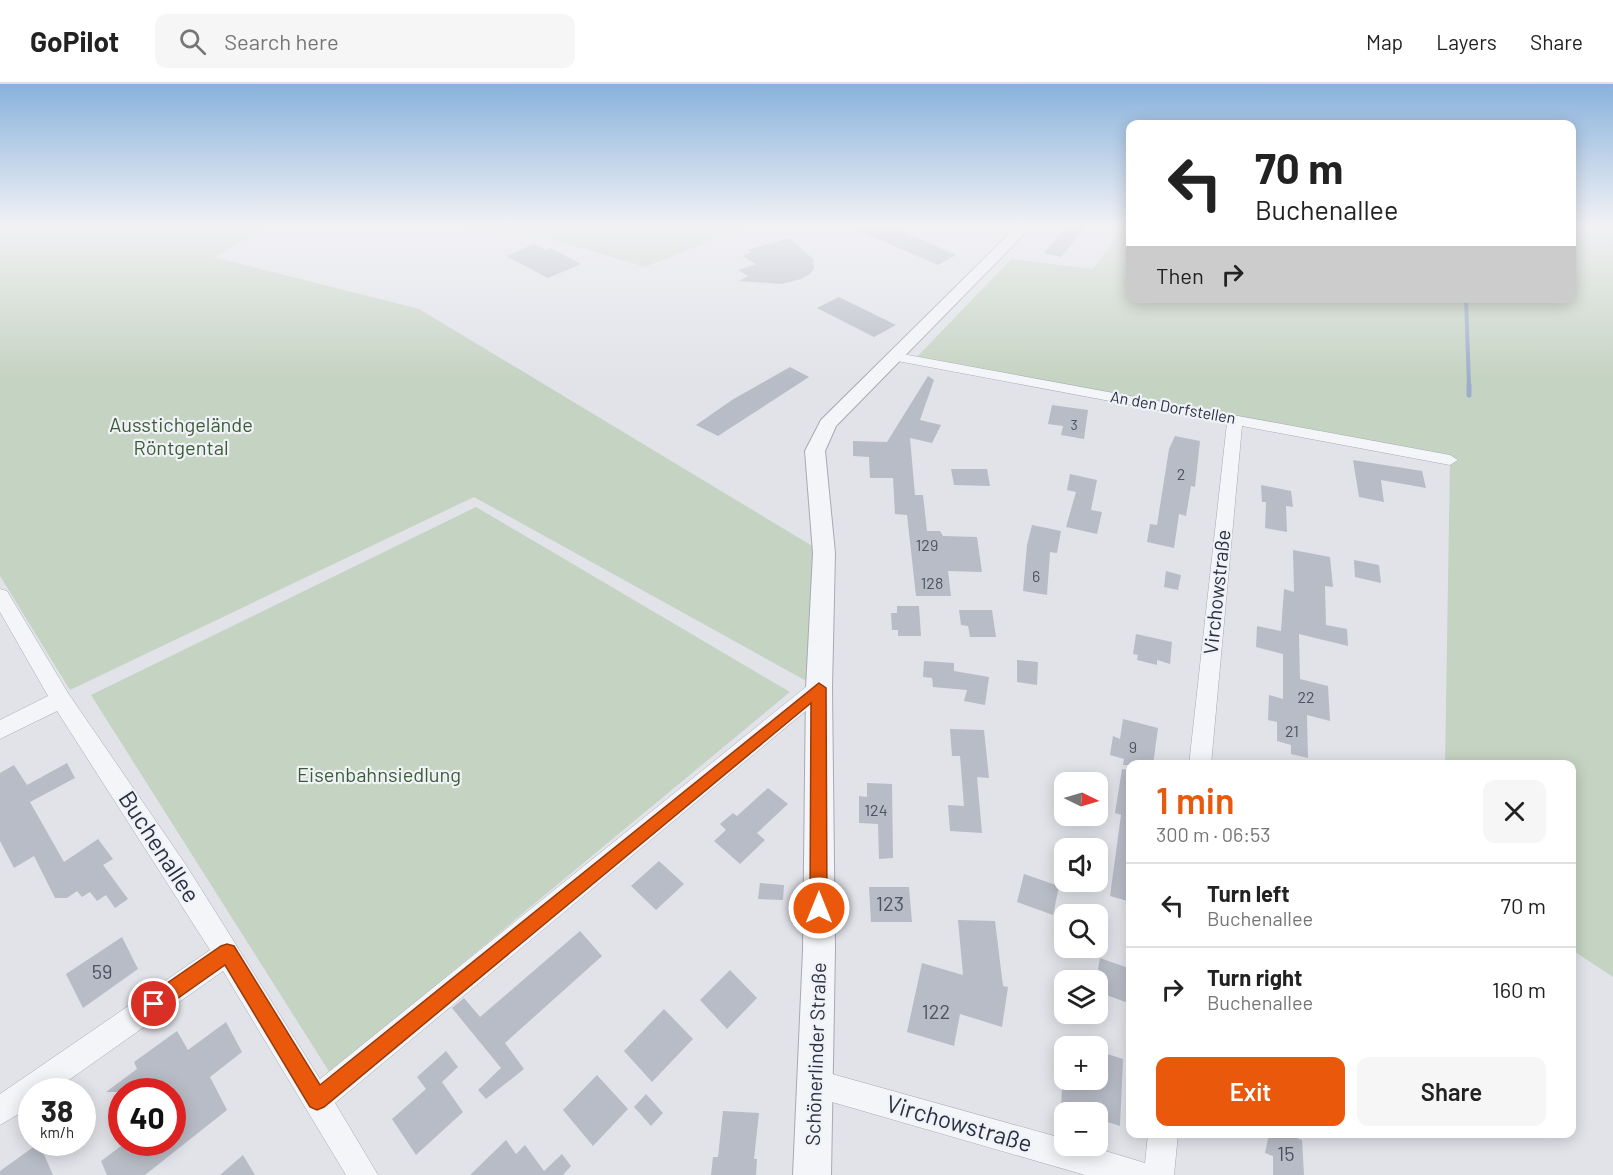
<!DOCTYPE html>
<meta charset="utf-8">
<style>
body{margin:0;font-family:Barlow,sans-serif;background:#f6f6f6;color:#222;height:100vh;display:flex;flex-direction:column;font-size:22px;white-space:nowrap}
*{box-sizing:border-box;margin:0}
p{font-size:20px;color:#767676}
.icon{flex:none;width:33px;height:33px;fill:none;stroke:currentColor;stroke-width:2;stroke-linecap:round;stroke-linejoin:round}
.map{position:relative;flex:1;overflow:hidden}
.sheet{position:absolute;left:1126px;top:676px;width:450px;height:378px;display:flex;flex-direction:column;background:#fff;border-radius:12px;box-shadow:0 3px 15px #0003}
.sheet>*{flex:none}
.hud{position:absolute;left:1126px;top:36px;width:450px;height:183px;border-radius:12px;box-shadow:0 3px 15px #0003;background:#fff;color:#222;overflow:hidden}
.needle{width:39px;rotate:95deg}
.fabs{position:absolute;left:1054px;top:688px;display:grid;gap:12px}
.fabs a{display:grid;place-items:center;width:54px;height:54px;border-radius:12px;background:#fff;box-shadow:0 3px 15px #0003;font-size:30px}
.speed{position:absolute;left:18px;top:994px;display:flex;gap:12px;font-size:30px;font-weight:700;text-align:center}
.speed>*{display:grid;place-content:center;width:78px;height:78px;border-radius:50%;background:#fff;box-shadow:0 3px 15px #0003;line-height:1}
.speed small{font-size:15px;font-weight:400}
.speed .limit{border:9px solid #d22;background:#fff;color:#111}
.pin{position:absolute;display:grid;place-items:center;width:51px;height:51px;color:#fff;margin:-26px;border:3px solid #fff;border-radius:50%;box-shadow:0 2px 6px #0007}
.me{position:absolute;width:66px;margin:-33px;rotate:0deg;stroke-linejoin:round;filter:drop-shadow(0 0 4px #0008)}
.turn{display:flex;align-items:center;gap:21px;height:126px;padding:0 30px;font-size:27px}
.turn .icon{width:78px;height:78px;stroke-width:2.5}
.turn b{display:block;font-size:42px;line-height:51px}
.then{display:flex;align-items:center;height:57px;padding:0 30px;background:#0003;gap:12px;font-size:22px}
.round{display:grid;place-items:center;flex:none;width:63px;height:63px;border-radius:12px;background:#f6f6f6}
.headline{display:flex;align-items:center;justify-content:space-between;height:102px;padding:0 30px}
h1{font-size:36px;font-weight:600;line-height:45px;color:#ea580c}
.cta{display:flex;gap:12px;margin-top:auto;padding:12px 30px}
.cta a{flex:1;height:69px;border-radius:12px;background:#ea580c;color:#fff;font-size:24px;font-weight:600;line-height:69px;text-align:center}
.cta a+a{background:#f6f6f6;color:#222}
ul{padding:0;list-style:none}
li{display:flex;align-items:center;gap:18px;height:84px;padding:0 30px;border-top:2px solid #e0e0e0}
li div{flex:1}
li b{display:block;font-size:22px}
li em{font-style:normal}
header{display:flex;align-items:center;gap:36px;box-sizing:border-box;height:84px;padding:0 30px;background:#fff;border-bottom:2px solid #e0e0e0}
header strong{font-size:28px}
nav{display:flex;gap:33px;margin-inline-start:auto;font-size:21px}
.search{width:420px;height:54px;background:#f6f6f6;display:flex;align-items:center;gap:15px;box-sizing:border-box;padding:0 21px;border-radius:12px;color:#767676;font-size:22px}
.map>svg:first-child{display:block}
.green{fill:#c5d3c2}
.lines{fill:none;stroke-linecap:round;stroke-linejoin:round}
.stream-far1{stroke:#9caec9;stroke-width:4}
.stream{stroke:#9caec9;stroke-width:5}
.building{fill:#b8bcc6}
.minor-casing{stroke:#a6aab3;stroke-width:1}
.tertiary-casing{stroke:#a6aab3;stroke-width:2}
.minor{fill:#f3f5f8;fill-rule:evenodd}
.tertiary{fill:#f3f5f8;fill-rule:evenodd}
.route{fill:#ea580c;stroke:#983908;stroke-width:1.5}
.labels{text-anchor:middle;stroke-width:4.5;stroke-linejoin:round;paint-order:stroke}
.far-number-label{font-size:14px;fill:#4d5362}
.far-street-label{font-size:16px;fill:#293041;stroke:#f0f2f7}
.number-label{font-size:16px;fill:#4d5362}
.park-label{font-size:20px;fill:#3b5d36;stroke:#f0f2f7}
.street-label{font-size:20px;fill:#293041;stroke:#f0f2f7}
.near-number-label{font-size:20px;fill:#4d5362}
.near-street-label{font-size:24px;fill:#293041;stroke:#f0f2f7}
</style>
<header>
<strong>GoPilot</strong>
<div class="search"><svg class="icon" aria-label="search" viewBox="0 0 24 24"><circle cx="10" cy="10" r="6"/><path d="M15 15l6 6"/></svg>Search here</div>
<nav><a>Map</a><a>Layers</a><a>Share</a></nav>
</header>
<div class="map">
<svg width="1613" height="1091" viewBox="0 0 1613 1091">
<rect width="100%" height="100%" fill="#e1e3e9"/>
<path class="green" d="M0 142H270L214 173 419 225 824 469 819 604 474 413 70 606 0 492Z
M433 142H748L645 183 544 153Z
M1124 142H1131V214H1572V142H1613V893L1572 866V681H1445L1450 376 914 276 1011 175 1093 185Z
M476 423 790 608 330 989 91 611Z"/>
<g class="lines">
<path class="stream-far1" d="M1466 214 1469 302"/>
<path class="stream" d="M1469 301V311"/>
</g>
<path class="building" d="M848 142H890L956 171 938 181Z
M1067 142H1086L1061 173 1044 169Z
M790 154 813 175 814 185 810 190 801 195 782 200 739 197 748 192 738 186 756 180 742 172 752 168 747 166Z
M534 160 545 166 550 164 581 180 548 194 506 172Z
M839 213 896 241 874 253 817 224Z
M790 283 809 293 718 352 696 341 732 316Z
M928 292 934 296 920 336 941 341 932 359 910 354 915 411H923L927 447H940L943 452 977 453 982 488 948 487 951 512H916L907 431 895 430 893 394H870L869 373 853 372V357L887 358Z
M1052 321 1088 326 1084 355 1061 351 1063 342 1048 340Z
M1175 352 1200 357 1195 403 1191 402 1186 432 1179 430 1174 464 1147 458 1150 440 1157 441 1169 365Z
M1353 376 1422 387 1426 404 1381 396 1384 418 1359 413Z
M951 385H987L990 402 954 401Z
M1070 390 1097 396 1091 426 1102 428 1097 450 1066 443 1076 408 1067 406Z
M1261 401 1291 407 1293 423 1286 422 1287 448 1265 444 1266 418H1262Z
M1032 441 1061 447 1057 469 1050 468 1047 511 1023 507 1027 461Z
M1293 466 1330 473 1333 503 1325 502 1326 541 1347 545 1348 562 1299 550 1300 595 1328 602 1330 637 1307 631 1308 674 1291 670V661L1277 657V638L1268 636 1269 611 1283 615V570L1256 563 1257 542 1281 547 1284 505 1294 508Z
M1354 476 1379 481 1381 499 1355 493Z
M1166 487 1181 491 1178 506 1164 503Z
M897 522H919L921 552H898V546H892L891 529H897Z
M959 526H992L996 553H970L968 542 961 541Z
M1136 550 1172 558 1170 580 1157 576V581L1137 576 1138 571 1133 570Z
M1017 576 1038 578 1037 601 1017 598Z
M924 577 954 579V587L989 593 985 621 964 617 967 606 933 603 932 594 923 593Z
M1123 635 1158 644 1153 681H1123L1124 675 1110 671 1113 652 1120 655Z
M950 645 984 646 989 694 977 693 982 749 950 747 948 721 964 722 960 672H952Z
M67 679 75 694 30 718 64 778 98 755 113 775 103 781 128 815 115 824 106 811 97 817 90 808 82 813 77 807 67 814H55L34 772 14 784 0 757V689L14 681 27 701Z
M1122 685 1131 686V818L1110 812 1121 731 1115 729Z
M867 699 892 700 893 774 879 775 878 740 859 739V712L867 713Z
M768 704 788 720 757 749 765 756 740 780 714 757 726 746 720 740 733 729 737 732Z
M659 777 684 800 656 826 631 802Z
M1024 790 1059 802 1053 831 1017 818Z
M760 799 784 801 783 816 758 815Z
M869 803H909L912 838H871Z
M958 836 995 837 1003 902 1008 903 1002 943 960 930 954 962 907 948 922 879 963 891Z
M580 847 602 872 505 959 524 985 486 1015 478 1006 501 984 452 924 464 914 480 933Z
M122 853 138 885 83 924 66 890Z
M1100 874 1131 885V920L1098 908V897H1096Z
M730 886 757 914 727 945 700 916Z
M664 925 693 955 652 998 624 967Z
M226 938 242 968 210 993 227 1026 145 1091H107L101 1077 125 1059H172V1008H106L137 985 134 978 177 947 188 966Z
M446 967 458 983 442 998 463 1028 416 1071 392 1035 426 1005 417 993Z
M1098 967 1123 975 1120 1042 1098 1035V1029H1077L1061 1024 1062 1003 1076 1005 1077 996H1098Z
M597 991 628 1025 593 1062 563 1026Z
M646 1010 663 1029 651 1042 634 1023Z
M723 1027 759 1029 754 1075H757L756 1091H711L713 1073H718Z
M1269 1050H1286L1302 1056 1304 1091H1273V1072L1265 1069Z
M506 1056 516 1070 525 1061 544 1087 562 1070 571 1082 563 1091H470Z
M39 1059 53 1091H0V1087Z
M243 1071 255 1091H220Z"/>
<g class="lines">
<defs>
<path id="minor" d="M897 269 1450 371 1458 376 1450 381 1242 342 1211 681H1189L1227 339 892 276V270Z
M0 505 7 507 68 609 186 781 320 995 812 598 819 596 826 598 829 604 826 610 335 1019 378 1091H346L223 887 52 1008H32V1022L0 1041V1010L210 866 57 627 0 655V636L48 612 0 528Z
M815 989 832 990 1065 1055V1062H1089L1145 1079 1148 1050H1178L1174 1091H1085L832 1018 815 1017 805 1013 801 1003 805 993Z"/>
<path id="tertiary" d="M1017 142H1032L836 342 825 367 835 469 832 604 835 866 831 1091H793L803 866 806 604 813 469 805 367 821 336Z"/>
</defs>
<use href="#minor" class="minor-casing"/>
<use href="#tertiary" class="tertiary-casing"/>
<use href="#minor" class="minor"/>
<use href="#tertiary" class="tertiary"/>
</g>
<linearGradient id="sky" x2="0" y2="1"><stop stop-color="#89b2dc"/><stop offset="0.48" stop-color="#f2f2f5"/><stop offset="1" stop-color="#f2f2f5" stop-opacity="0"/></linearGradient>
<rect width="1613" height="295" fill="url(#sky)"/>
<path class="route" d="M819 599 826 604 827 824 825 829 819 832 812 829 810 824 811 619 324 1023 317 1026 310 1023 225 881 161 926 154 929 147 926 144 920 147 913 221 862 227 860 234 862 320 1001Z"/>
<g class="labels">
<g class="far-number-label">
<text x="1074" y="346">3</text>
</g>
<g class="far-street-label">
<text transform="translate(1173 323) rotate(10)" y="6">An den Dorfstellen</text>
</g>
<g class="number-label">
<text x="1181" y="396">2</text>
<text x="927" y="467">129</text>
<text x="1036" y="498">6</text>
<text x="932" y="505">128</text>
<text x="1306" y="619">22</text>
<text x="1292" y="653">21</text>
<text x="1133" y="669">9</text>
<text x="876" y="732">124</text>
</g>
<g class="park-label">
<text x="181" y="348">Ausstichgelände<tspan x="181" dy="23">Röntgental</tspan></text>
<text x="379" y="698">Eisenbahnsiedlung</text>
</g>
<g class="street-label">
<text transform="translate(1217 508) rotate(-84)" y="7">Virchowstraße</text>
<text transform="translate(816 970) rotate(-88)" y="7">Schönerlinder Straße</text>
</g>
<g class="near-number-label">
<text x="890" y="827">123</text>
<text x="102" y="895">59</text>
<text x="936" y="935">122</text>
<text x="1286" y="1077">15</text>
</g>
<g class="near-street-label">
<text transform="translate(159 763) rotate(57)" y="8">Buchenallee</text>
<text transform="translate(959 1040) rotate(16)" y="8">Virchowstraße</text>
</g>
</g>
</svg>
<div class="fabs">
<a><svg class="needle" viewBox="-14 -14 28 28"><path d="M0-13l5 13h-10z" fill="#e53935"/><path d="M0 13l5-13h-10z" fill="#767676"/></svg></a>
<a><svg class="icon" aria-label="sound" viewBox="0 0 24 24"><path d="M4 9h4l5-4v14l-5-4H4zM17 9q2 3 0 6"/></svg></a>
<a><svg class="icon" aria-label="search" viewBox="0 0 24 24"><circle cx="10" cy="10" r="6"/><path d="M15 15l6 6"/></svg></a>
<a><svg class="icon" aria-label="layers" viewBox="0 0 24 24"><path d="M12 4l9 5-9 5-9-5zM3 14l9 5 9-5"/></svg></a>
<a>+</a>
<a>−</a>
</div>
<div class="speed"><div>38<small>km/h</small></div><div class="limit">40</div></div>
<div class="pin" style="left:154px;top:920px;background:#d93025"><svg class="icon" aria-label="arrive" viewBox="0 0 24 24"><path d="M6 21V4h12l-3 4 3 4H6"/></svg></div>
<svg class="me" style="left:819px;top:824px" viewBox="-20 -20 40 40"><circle r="17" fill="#ea580c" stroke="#fff" stroke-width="3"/><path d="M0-11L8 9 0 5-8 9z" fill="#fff"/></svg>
<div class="hud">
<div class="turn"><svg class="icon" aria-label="left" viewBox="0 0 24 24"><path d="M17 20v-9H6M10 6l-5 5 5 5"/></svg><div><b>70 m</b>Buchenallee</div></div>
<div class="then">Then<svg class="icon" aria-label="right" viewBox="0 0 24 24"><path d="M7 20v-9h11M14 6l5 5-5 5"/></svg></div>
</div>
<section class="sheet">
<div class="headline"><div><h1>1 min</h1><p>300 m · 06:53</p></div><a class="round"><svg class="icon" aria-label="close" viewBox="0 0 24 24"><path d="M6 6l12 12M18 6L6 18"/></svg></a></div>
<ul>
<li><svg class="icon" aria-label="left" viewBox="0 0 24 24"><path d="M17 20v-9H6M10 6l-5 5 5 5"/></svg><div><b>Turn left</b><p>Buchenallee</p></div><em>70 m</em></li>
<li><svg class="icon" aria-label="right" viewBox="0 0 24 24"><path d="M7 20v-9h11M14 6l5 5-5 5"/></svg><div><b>Turn right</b><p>Buchenallee</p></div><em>160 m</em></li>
</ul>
<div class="cta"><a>Exit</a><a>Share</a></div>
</section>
</div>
